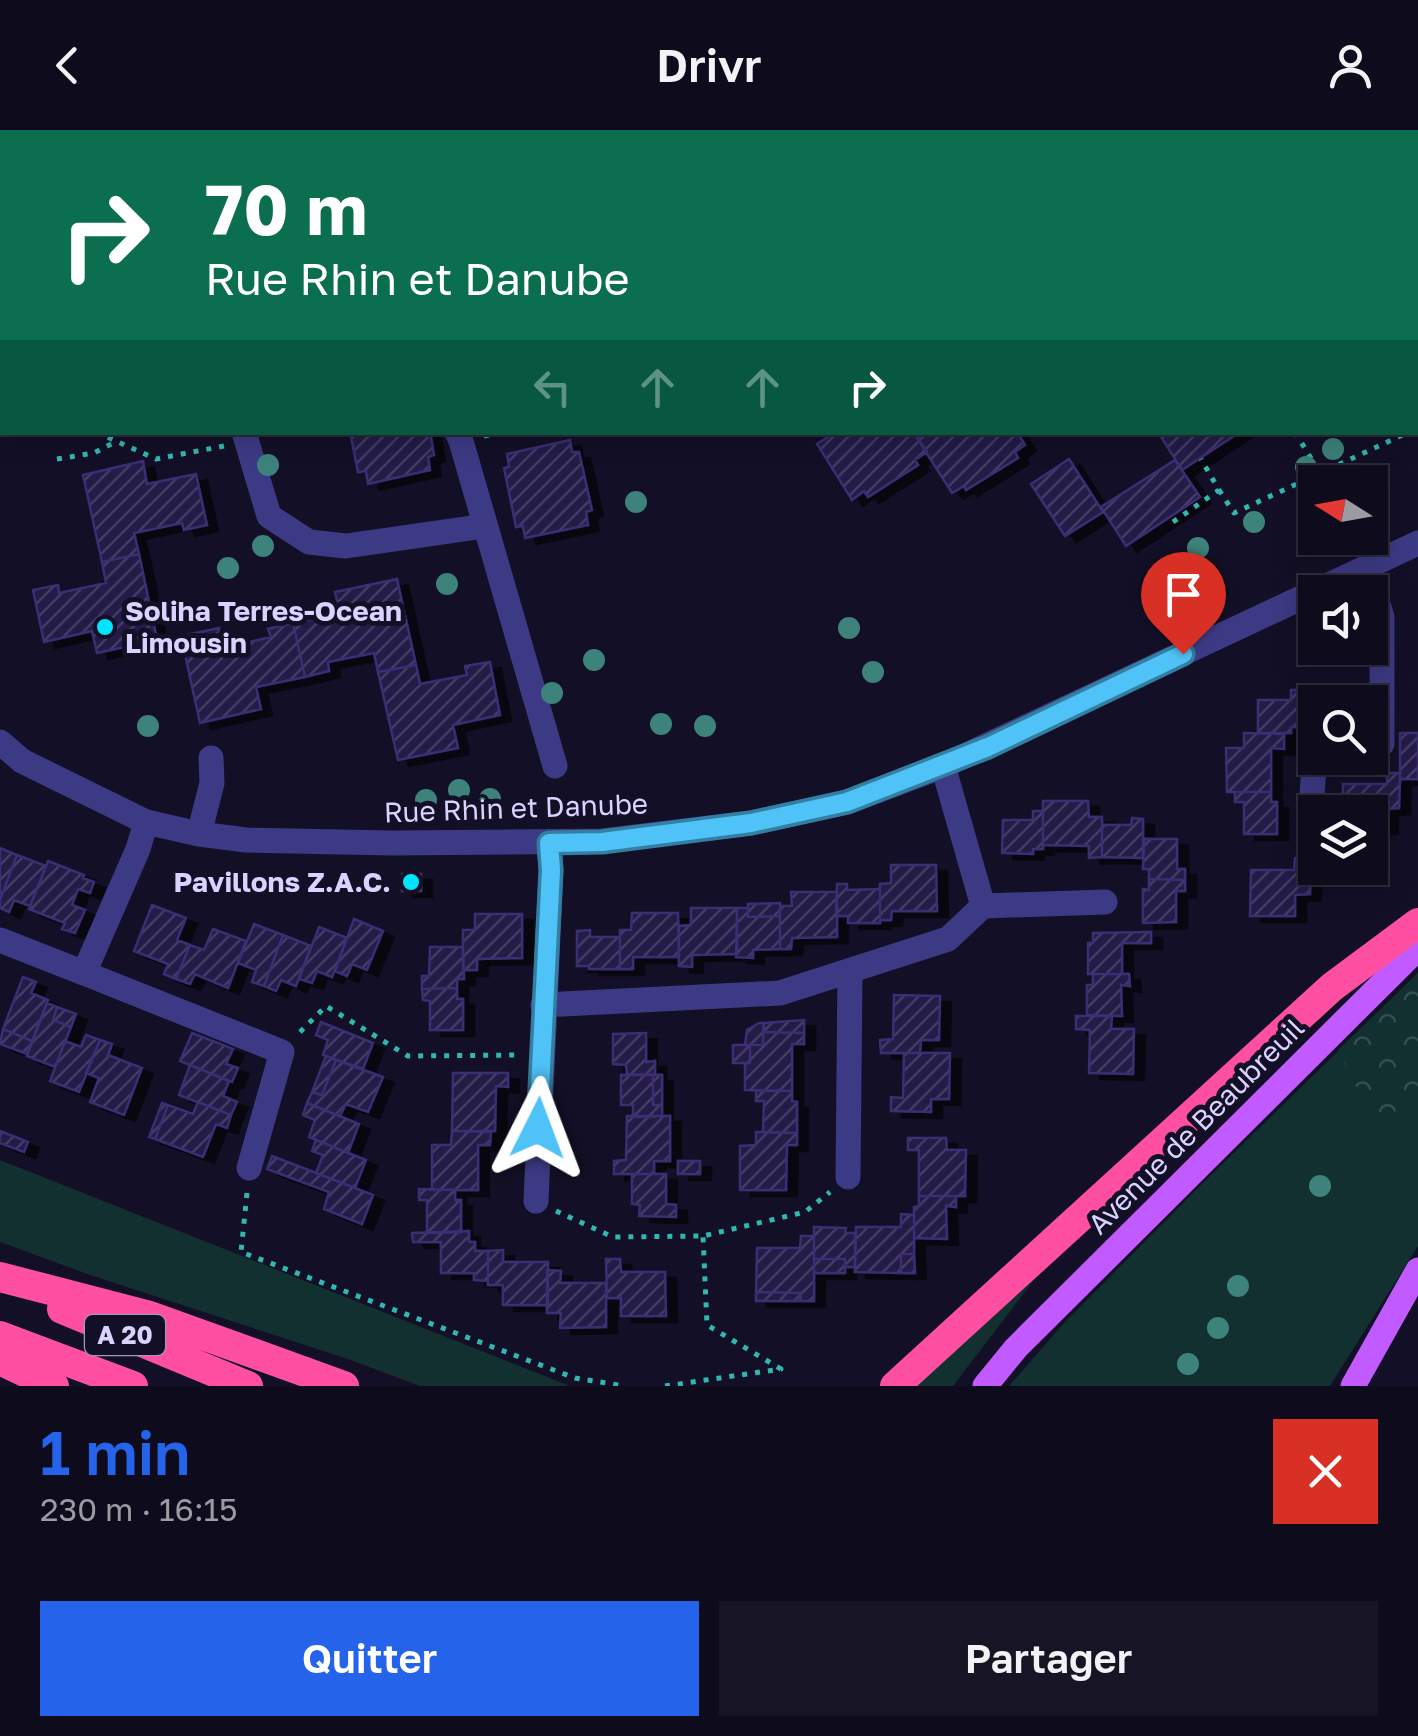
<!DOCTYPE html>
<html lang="fr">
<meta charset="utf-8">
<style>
body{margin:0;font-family:"Golos Text",sans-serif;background:#171425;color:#f1f3f6;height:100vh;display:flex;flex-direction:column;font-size:38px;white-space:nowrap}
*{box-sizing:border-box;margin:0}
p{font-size:32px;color:#9b9ba3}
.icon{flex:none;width:55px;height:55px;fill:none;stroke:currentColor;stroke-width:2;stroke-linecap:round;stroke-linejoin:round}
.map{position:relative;height:1256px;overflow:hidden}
.details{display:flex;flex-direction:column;background:#0e0b1c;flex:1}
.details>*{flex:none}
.hud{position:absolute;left:0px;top:0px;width:1420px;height:305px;box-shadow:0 5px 25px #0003,0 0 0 2px #2e2b3b;background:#0b6e4f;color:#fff;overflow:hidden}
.needle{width:65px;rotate:281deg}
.buttons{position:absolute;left:1298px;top:335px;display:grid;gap:20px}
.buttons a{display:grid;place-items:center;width:90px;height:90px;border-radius:0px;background:#0e0b1c;box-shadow:0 5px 25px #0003,0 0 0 2px #2e2b3b;font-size:50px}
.pin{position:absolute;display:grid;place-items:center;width:85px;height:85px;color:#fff;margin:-102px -42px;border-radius:50% 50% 50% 0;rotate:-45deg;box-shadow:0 0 10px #0007}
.pin .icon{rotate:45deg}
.me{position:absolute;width:110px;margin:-55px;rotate:3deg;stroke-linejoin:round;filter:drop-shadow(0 0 8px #0008)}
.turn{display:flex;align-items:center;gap:35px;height:210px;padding:0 40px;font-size:45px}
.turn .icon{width:130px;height:130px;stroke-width:2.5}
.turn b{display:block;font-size:70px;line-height:85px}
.lanes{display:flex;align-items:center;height:95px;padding:0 40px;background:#0003;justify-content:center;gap:50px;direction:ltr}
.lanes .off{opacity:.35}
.round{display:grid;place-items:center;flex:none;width:105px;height:105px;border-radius:0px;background:#171425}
.head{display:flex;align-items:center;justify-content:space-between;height:170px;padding:0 40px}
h1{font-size:60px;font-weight:600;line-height:75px;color:#2563eb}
.cta{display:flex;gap:20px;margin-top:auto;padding:20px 40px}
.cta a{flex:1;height:115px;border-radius:0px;background:#2563eb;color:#fff;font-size:40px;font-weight:600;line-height:115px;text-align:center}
.cta a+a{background:#171425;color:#f1f3f6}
header{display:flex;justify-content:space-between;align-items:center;height:130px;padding:0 40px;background:#0e0b1c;font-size:45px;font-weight:600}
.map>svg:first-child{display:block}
.green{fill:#12302f}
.forest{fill:url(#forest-crowns)}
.building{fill:url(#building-hatch);stroke:#3b2d73;stroke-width:2.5;filter:url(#shadow)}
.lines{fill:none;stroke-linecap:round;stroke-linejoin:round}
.path{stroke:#2fb8b0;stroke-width:5;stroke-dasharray:5 8;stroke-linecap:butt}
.minor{stroke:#3d3a85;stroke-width:25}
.major{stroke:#c25bff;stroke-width:25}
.highway{stroke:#ff4fa3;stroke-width:30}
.tree{fill:#3d827b}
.route-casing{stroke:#337fa1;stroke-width:25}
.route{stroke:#4fc3f7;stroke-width:18}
.poi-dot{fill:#00e5ff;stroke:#130f26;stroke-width:4}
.labels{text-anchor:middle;stroke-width:10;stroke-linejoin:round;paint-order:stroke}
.shield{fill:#130f26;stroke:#9e99be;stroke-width:2.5}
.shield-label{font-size:25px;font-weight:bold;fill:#d9d4ff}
.poi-label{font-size:28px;font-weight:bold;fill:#d9d4ff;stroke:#130f26;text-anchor:start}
.street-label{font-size:28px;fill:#d9d4ff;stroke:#130f26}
</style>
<header><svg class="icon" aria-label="back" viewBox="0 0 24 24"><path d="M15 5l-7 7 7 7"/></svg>Drivr<svg class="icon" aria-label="person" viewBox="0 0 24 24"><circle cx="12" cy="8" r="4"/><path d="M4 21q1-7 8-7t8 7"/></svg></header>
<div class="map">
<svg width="1418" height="1256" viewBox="0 0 1418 1256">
<defs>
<pattern id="forest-crowns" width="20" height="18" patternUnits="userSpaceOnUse" patternTransform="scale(2.5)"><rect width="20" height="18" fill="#12302f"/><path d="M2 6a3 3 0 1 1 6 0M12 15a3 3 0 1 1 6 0" fill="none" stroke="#344d4e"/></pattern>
<pattern id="building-hatch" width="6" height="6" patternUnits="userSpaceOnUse" patternTransform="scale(2.5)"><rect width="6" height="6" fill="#241b47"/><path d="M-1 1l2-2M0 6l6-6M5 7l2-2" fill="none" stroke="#433b63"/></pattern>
<filter id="shadow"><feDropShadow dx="11" dy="6" stdDeviation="0" flood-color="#0009"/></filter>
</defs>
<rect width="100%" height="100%" fill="#130f26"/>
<path class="green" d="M1418 843V1116L1330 1256H1009L1064 1193 1202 1054Z
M0 1030 570 1256H420L348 1229 93 1146 0 1112Z
M1034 1150 953 1256H915Z"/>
<path class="forest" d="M1418 843V980L1369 983 1338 920Z"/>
<path class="building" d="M938 0H1045L1040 2H939Z
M350 302H430L434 325 428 327 430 340 368 354 366 341 358 342Z
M826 302H914L927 322 915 330 918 335 868 367 864 361 852 370 817 314 828 307Z
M925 302H1017L1025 315 1015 322 1018 328 966 360 964 356 952 363 917 308Z
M1158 302H1240L1182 340Z
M570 310 572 322H579L592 380 586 382 588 395 525 408 523 396 516 397 504 338 509 337 507 324Z
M1069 329 1103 382 1065 406 1031 354Z
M1175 330 1200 367 1126 416 1101 377Z
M143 331 147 354 196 344 207 395 184 400 182 393 134 403 139 424 102 432 83 345Z
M139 424 157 510 97 523 92 501 44 512 33 460 58 455 59 463 106 453 102 432Z
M397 449 416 535 378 542 374 523 328 532 329 541 305 547 293 493 340 483 335 462Z
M293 493 305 547 256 557 261 579 200 593 181 506 219 498 223 518 271 507 268 499Z
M490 532 500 585 453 595 458 618 398 630 378 542 416 535 420 554 467 545 465 536Z
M1342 558V570H1311V561H1313L1314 559Z
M1291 560H1300L1301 597H1291V603H1258V570H1291Z
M1300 560 1311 561V570H1342V572H1315V604H1310V597H1301Z
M1244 603 1284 604V619L1271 618V662H1227L1226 618H1244Z
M1400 603H1418V649H1400Z
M1387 643H1400V649L1399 678 1387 679V698L1370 699V682H1343V654H1387Z
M1235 662H1271V672H1277V704H1244V672H1235Z
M1043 671H1088L1089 687H1102V727L1089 728V716L1043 715Z
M1033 681H1043V719H1033V724L1002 723 1003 690H1033Z
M1132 688 1143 689V728L1102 727V695H1131Z
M1144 709H1177V739H1185V750L1149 749V739H1143Z
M0 718 17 725 0 770Z
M17 725 46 736 30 776 14 770 9 782 0 778V770Z
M1295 728H1310V764L1295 765V786H1250L1251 740H1294Z
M48 731 84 745 83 748 94 752 90 763 78 759 72 775 85 780 75 803 62 799 65 793 29 779Z
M891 735H936L937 781H892L891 790H880V754L891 753Z
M402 744H421V761H402Z
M1149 749 1185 750V761H1176V792L1143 793V759L1149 760Z
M837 754H847V760L880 759V793H848V786H836Z
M791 762H837V807L792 808 791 819H780V776H792Z
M780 773V786L748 787V774Z
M152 775 186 788 177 810 190 815 176 849 164 844 168 834 134 821Z
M691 778H737V824L692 825V837L679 836V796L691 795Z
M737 778H748V787L780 786V819L753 820V828L736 827Z
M632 783H678L679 827H633V839H620V800H631Z
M475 784H522V828L477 829V840H463V800H475Z
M354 789 383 801 367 840 352 834 347 846 335 841Z
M254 794 283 805 264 856 252 852 256 840 238 833Z
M319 797 347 808 332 847 317 841 312 853 299 849Z
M213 799 246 811 228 858 195 844 190 854 176 849 190 815 204 820Z
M590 800V807H620V839H589V836H577V801Z
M1151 802V813H1122V844H1088V813H1093V803Z
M283 805 311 816 296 856 281 850 276 861 264 856Z
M430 817H463L464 849H457V858L422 859V846H429Z
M1093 844H1129L1130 856 1121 855 1122 886 1087 885V855H1093Z
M23 847 36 852 31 863 48 870 32 911 3 899Z
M457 858V869H463V900H430V871L423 870 422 859Z
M894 865 940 866 939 910H921L920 923H881L880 910 893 909Z
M47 873 57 877 53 890 71 897 55 937 27 926Z
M57 877 76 884 71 897 53 890Z
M1076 886H1112L1111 899H1134L1133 944 1089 943 1090 900 1076 899Z
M804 890V903L763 902 764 893Z
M321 892 373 913 363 939 323 925 328 910 316 905Z
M759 893H764L763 915H745L747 900Z
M3 899 32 911 27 924 0 914Z
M763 902 804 903V914H792V961L745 960V933H750V915H763Z
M192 903 233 919 226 934 238 938 232 952 180 931Z
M646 903V932L655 931V945L627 944 626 935 613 934V904Z
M86 905 100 910 79 962 50 951 65 911 81 917Z
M100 910 112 914 108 925 142 938 124 985 90 972 99 948 86 943Z
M733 915H750V933H733Z
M904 923H950L949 969H931V982L891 981V967L903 968Z
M326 926 336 930 322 965 312 962Z
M336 930 383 947 368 982 346 974 340 986 307 973 312 962 322 965Z
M190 935 229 951 223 966 237 972 231 985 179 965Z
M453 943H508V957L496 956 495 1001H452Z
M621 945H653V975H662V986L633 987V975H621Z
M653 945H662V975H653Z
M756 961H792V971L797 972V1003L763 1002 764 971H756Z
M198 972 231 985 227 998 216 994 203 1027 155 1009 168 975 193 984Z
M162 973 168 975 155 1009 149 1007Z
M307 973 359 994 348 1023 309 1007 315 990 303 985Z
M627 986H670V1031H654V1044H614V1031L626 1030Z
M0 1001 28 1012 24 1022 0 1013Z
M452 1001 491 1002 490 1015H478V1060H432V1015H451Z
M756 1002 797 1003V1015H787L786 1060H740V1016L756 1015Z
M908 1008H946L947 1020H966L965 1066H919V1020H908Z
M316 1010 366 1030 355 1058 316 1043 323 1025 312 1021Z
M272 1026 373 1065 362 1094 324 1079 329 1062 267 1039Z
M678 1031H700V1044H678Z
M632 1044H666V1074L676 1075V1087L639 1086 640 1075 632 1074Z
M419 1059 455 1060V1070H461V1102L427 1103V1070H419Z
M919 1066H956V1077L946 1076 947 1109 914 1108V1077L919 1076Z
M901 1084 914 1085V1124H901V1143L855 1142 856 1097H901Z
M814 1097 846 1098 845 1103H855V1137H845V1129H814Z
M469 1101V1112H475V1121H488V1151L474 1150V1143H441V1112H413L412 1103Z
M801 1106H814V1171H800L801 1163 756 1162 757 1118H800Z
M503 1120V1132H548V1175H503V1155H488V1121Z
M901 1124H914L915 1143H901Z
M606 1129H620L621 1142H665L666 1186H621V1168H607Z
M814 1129H845V1143H814Z
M547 1140 561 1141 560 1153H606V1197L560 1198 561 1183H547Z
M756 1162 801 1163 800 1171H756Z"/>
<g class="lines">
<path class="path" d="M824 0 825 2
M924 0 925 2
M1215 0 1217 2
M570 2 573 0
M1281 2 1289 0
M1418 267V268
M96 302 156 329 224 316
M1295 302 1320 343
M484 306 505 302
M57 329 94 323 115 312
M1219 360 1234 383 1409 302
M1173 392 1219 360 1201 329
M300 902 326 876 408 926 519 925
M247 1063 241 1122 575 1248 625 1256
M556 1081 613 1107 703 1106 805 1082 830 1062
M665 1256 781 1239 707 1195 703 1106"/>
<path class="minor" d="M1070 2 1074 0
M244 302 269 386 309 412 346 416 485 396
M457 302 461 311 555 636
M1367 437 1382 487V614L1370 616
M0 612 22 631 146 692 199 704 246 710 392 713 602 711 751 693 847 672 943 636 1418 413
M1310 690 1315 625
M199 704 212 653 211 628
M983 776 1105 772
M0 810 84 843 138 719 146 692
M84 843 282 922 249 1038
M543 875 780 863 948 809 983 776 943 636
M848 1047 850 841
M536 1071 551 740 549 713"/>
<path class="major" d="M985 1256 1016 1218 1418 818
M1353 1256 1418 1140"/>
<path class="highway" d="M0 1147 150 1186 344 1256
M62 1179 248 1256
M0 1206 133 1256
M0 1230 54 1256
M895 1256 1332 857 1418 793"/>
</g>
<g class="tree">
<circle cx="1333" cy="319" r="11"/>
<circle cx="268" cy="335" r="11"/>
<circle cx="1306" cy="337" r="11"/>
<circle cx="636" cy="372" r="11"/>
<circle cx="1254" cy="392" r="11"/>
<circle cx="263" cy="416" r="11"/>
<circle cx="1198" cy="418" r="11"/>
<circle cx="228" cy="438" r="11"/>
<circle cx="447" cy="454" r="11"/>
<circle cx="170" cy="484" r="11"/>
<circle cx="849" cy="498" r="11"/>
<circle cx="594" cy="530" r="11"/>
<circle cx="873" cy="542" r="11"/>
<circle cx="552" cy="563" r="11"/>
<circle cx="661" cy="594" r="11"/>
<circle cx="148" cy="596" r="11"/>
<circle cx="705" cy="596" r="11"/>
<circle cx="459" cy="660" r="11"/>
<circle cx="490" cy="669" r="11"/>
<circle cx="426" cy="670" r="11"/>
<circle cx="1320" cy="1056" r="11"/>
<circle cx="1238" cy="1156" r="11"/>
<circle cx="1218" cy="1198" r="11"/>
<circle cx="1188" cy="1234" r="11"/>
</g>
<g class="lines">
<defs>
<path id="route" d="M538 998 551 740 549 713 602 712 751 693 847 672 988 617 1183 524"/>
</defs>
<use href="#route" class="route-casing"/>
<use href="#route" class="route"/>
</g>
<g class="poi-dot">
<circle cx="105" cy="497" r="10"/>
<circle cx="411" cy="752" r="10"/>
</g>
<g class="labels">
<rect class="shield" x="85" y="1185" width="80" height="40" rx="8"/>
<g class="shield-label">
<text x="125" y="1214">A 20</text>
</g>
<g class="poi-label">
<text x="125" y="491">Soliha Terres-Ocean<tspan x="125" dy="32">Limousin</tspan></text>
<text x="391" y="762" text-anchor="end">Pavillons Z.A.C.</text>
</g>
<g class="street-label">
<text transform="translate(516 678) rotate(-2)" y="10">Rue Rhin et Danube</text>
<text transform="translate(1196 996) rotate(-45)" y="10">Avenue de Beaubreuil</text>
</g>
</g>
</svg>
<div class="buttons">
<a><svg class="needle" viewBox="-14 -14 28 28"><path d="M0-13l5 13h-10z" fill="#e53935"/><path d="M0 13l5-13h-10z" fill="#9b9ba3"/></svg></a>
<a><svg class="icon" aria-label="sound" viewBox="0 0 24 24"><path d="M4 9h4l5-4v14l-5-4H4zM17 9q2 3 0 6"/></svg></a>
<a><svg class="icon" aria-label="search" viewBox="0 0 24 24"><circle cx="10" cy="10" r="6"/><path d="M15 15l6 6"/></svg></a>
<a><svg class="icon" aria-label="layers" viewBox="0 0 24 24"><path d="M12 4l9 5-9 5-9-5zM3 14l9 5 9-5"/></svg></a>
</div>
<div class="pin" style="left:1183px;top:524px;background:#d93025"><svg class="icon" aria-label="arrive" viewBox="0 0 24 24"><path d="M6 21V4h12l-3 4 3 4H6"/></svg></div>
<svg class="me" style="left:538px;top:998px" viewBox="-20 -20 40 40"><path d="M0-17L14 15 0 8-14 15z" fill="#4fc3f7" stroke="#fff" stroke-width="4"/></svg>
<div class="hud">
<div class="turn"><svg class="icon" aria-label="right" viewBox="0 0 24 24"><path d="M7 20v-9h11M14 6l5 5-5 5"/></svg><div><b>70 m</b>Rue Rhin et Danube</div></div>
<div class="lanes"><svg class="icon off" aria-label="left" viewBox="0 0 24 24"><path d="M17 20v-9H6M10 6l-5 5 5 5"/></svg><svg class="icon off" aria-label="ahead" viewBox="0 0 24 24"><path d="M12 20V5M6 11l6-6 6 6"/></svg><svg class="icon off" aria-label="ahead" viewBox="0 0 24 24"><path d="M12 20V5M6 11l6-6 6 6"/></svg><svg class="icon" aria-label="right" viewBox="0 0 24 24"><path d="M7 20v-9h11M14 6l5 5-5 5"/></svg></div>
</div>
</div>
<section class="details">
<div class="head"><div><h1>1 min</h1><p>230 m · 16:15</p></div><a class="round" style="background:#d93025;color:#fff"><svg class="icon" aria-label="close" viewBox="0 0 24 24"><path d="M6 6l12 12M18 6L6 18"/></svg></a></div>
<div class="cta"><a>Quitter</a><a>Partager</a></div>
</section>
